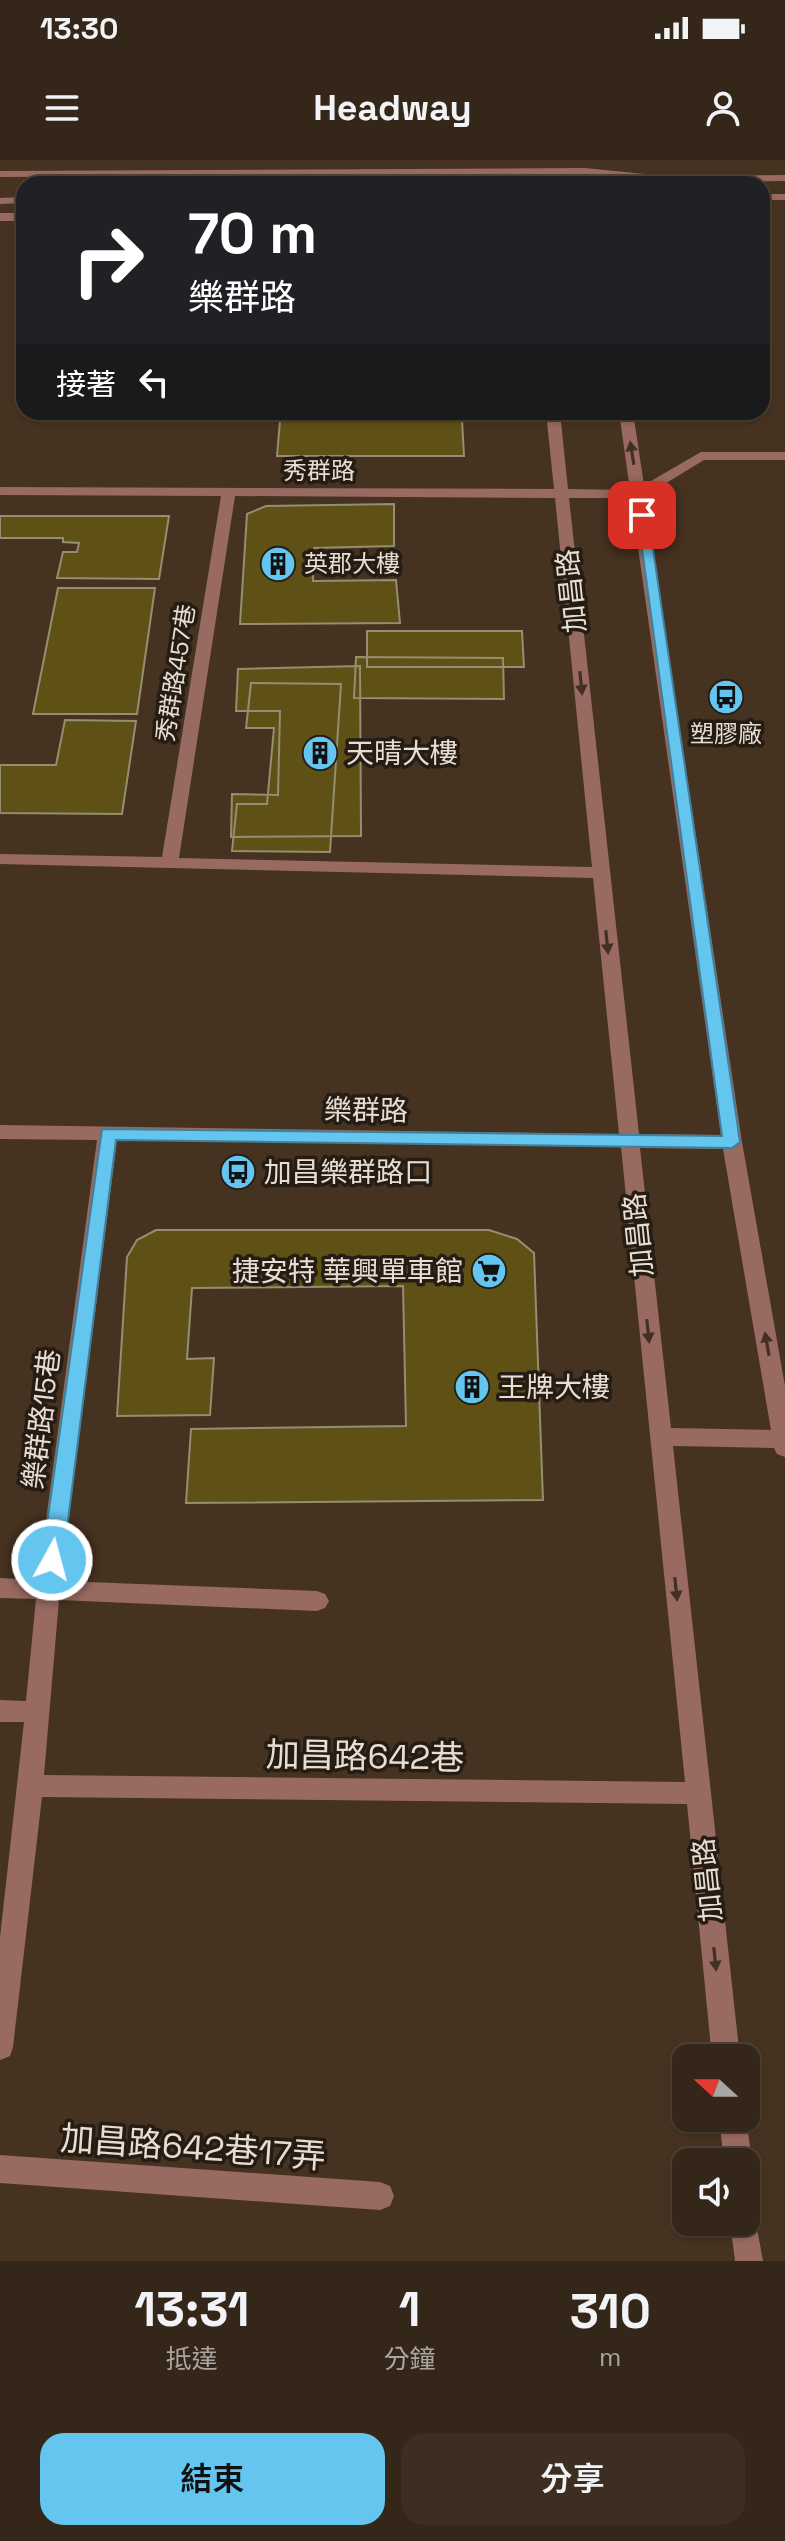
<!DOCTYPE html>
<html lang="zh-TW">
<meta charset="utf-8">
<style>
body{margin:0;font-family:"Space Grotesk","Noto Sans TC",sans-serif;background:#3c2e21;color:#f1f3f6;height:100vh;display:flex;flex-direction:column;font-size:30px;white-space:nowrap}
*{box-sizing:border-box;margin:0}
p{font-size:26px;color:#a9a5a2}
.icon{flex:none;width:44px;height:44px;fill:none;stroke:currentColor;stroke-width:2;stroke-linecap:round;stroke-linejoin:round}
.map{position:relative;height:2101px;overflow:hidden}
.panel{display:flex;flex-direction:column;background:#342618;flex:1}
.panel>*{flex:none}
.top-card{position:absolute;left:16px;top:16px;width:754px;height:244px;border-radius:24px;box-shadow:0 2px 6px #0004,0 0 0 2px #4e4337;background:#202124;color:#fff;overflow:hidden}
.needle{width:52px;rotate:291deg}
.fabs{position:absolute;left:672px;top:1884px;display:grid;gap:16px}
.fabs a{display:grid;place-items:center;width:88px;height:88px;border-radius:16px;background:#342618;box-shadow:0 2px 6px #0004,0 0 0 2px #4e4337;font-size:40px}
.pin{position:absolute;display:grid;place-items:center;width:68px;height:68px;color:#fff;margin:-34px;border-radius:16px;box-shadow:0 4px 12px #0006}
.me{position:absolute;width:88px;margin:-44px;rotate:7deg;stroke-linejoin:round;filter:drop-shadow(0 0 6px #0008)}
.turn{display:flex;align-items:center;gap:28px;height:168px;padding:0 40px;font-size:36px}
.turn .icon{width:104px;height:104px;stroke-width:2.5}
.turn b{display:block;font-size:56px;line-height:68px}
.then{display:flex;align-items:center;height:76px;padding:0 40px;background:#0003;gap:16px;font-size:30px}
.eta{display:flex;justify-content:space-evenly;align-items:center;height:136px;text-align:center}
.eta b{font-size:48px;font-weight:600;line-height:56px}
.cta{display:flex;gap:16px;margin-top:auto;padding:16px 40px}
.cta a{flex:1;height:92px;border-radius:24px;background:#64c5ee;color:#111;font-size:32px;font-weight:600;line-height:92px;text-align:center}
.cta a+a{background:#3c2e21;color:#f1f3f6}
.status{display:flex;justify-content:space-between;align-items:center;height:56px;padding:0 40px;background:#342618;direction:ltr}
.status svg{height:22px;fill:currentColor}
header{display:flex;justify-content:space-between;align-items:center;height:104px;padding:0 40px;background:#342618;font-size:36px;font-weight:600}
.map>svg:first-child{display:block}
.building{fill:#5f5115;stroke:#948e72;stroke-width:2}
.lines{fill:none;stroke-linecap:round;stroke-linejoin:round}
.minor{fill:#996a61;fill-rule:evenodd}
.oneway{fill:#423027}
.route{fill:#64c5ee;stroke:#41809b;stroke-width:2}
.labels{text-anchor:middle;stroke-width:7;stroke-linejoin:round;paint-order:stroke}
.far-street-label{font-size:24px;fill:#e9ddd2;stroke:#251c14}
.far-poi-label{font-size:24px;fill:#e9ddd2;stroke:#251c14;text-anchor:start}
.street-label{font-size:28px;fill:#e9ddd2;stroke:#251c14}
.poi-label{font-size:28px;fill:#e9ddd2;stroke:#251c14;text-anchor:start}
.near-street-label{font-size:34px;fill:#e9ddd2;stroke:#251c14}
</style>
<div class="status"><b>13:30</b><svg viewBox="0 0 49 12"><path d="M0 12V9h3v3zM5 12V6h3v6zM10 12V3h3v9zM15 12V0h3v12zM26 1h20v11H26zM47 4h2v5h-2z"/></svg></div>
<header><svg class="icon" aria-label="menu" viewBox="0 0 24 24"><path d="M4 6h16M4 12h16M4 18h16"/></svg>Headway<svg class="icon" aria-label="person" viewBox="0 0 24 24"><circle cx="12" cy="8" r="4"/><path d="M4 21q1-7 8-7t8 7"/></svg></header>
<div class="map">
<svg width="785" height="2101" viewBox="0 0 785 2101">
<rect width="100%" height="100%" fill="#463220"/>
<path class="building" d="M462 260 464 296H277L280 261Z
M394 344V386L314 388 313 421 396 420 400 463 240 464 247 354 266 346Z
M0 356H169L159 419 57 418 63 392H77L79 383 63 382V378H0Z
M58 428H155L137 554H33Z
M367 471H522L524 507H367Z
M356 497 503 498 504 539 354 538Z
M360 506 361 676 231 677 232 634 278 635 280 551H236L238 509Z
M251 523 341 524 330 692 232 691 237 644H267L274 568H246Z
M65 560 136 561 122 654 0 653V605H56Z
M156 1070H489L517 1079 534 1093 543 1340 186 1343 191 1269 406 1266 403 1126 192 1128 187 1199 214 1198 210 1255 117 1256 127 1097 137 1080Z"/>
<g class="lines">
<path class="minor" d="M585 8 664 16 785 15V21L648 23 585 14 0 17V11Z
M762 34H785V40H762Z
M24 37V43L0 44V38Z
M0 53H24V61H0Z
M546 252H560L568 329 630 330 619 252H633L644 325 701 292H785V300H704L645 336 742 982 785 1226V1297L777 1294 774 1288 673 1286 740 1898H712L687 1644 42 1637 13 1887 10 1896 0 1900V1777L24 1562H0V1540L26 1541 36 1439 0 1438V1418L38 1420 97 980 0 979V965L619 974 593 718 0 704V694L162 697 221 336 0 335V327L554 329ZM235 336 555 338 592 707 179 698ZM569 338H631L721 975 639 974ZM117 980 621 987 685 1622 44 1615 59 1440 317 1451 325 1448 329 1441 325 1434 317 1431 61 1421ZM640 988 723 989 771 1270 671 1268Z
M746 1956 752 2002 746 2013V2002H724L719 1958Z
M0 1995 380 2022 390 2026 394 2036 390 2046 380 2050 0 2023Z
M746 2049 754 2052 763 2101H735L730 2062H746Z"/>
</g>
<defs><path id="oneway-solid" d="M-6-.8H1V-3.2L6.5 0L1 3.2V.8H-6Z" transform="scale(2)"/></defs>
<g class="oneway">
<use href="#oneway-solid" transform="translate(632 293) rotate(-99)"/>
<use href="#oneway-solid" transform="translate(581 523) rotate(84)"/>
<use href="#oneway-solid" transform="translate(607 782) rotate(84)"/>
<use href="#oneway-solid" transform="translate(648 1171) rotate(84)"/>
<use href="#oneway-solid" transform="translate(767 1184) rotate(-100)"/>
<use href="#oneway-solid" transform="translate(676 1429) rotate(84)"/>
<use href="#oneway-solid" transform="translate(715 1799) rotate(84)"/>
</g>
<path class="route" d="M637 352 648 355 740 982 732 988 116 980 63 1400 60 1406 52 1409 45 1406 42 1400 102 969 722 976Z"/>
<defs>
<symbol id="building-disc" viewBox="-11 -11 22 22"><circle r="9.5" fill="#64c5ee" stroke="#251c14"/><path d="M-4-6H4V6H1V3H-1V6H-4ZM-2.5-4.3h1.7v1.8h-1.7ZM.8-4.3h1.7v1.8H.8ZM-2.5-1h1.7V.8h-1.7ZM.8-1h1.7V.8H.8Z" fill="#111"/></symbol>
<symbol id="bus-disc" viewBox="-11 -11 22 22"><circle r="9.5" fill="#64c5ee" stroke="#251c14"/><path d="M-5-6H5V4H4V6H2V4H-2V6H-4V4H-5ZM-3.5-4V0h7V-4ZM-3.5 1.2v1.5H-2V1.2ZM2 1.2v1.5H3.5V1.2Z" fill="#111"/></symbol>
<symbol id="supermarket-disc" viewBox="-11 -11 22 22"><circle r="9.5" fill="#64c5ee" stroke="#251c14"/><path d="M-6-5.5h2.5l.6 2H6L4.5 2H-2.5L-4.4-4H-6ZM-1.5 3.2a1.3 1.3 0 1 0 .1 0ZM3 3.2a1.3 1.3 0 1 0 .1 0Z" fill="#111"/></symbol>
</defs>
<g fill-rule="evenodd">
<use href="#building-disc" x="258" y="384" width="40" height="40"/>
<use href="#bus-disc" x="706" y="517" width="40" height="40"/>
<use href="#building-disc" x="300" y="573" width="40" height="40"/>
<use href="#bus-disc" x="218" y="992" width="40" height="40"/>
<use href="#supermarket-disc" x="469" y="1091" width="40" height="40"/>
<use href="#building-disc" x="452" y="1207" width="40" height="40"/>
</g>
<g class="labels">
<g class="far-street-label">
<text x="319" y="319">秀群路</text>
<text transform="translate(176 513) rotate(-81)" y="8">秀群路457巷</text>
</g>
<g class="far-poi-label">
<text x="304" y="412">英郡大樓</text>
<text x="726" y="582" text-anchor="middle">塑膠廠</text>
</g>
<g class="street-label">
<text transform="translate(571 431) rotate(-96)" y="10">加昌路</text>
<text transform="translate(366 950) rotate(1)" y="10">樂群路</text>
<text transform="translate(638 1075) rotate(-96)" y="10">加昌路</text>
<text transform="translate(41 1259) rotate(-83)" y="10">樂群路15巷</text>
<text transform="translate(707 1720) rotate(-96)" y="10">加昌路</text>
</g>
<g class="poi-label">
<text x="346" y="603">天晴大樓</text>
<text x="264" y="1022">加昌樂群路口</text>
<text x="463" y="1121" text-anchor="end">捷安特 華興單車館</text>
<text x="498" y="1237">王牌大樓</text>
</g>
<g class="near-street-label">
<text transform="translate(365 1596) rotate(1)" y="12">加昌路642巷</text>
<text transform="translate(193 1987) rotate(4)" y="12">加昌路642巷17弄</text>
</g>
</g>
</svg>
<div class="fabs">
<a><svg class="needle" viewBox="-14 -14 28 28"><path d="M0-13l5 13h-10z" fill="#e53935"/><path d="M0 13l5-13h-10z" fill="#a9a5a2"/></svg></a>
<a><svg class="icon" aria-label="sound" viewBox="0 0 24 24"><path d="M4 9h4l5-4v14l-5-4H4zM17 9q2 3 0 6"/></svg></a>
</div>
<div class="pin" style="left:642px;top:355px;background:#d93025"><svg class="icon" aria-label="arrive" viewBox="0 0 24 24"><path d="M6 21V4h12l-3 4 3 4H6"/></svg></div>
<svg class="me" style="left:52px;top:1400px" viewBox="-20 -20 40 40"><circle r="17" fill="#64c5ee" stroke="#fff" stroke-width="3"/><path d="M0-11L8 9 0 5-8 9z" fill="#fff"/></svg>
<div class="top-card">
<div class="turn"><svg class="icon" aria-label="right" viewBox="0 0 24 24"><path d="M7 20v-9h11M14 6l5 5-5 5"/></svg><div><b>70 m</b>樂群路</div></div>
<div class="then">接著<svg class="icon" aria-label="left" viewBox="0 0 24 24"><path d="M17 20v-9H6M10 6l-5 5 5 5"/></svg></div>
</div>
</div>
<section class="panel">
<div class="eta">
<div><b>13:31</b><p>抵達</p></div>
<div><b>1</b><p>分鐘</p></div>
<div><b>310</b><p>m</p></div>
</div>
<div class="cta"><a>結束</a><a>分享</a></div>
</section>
